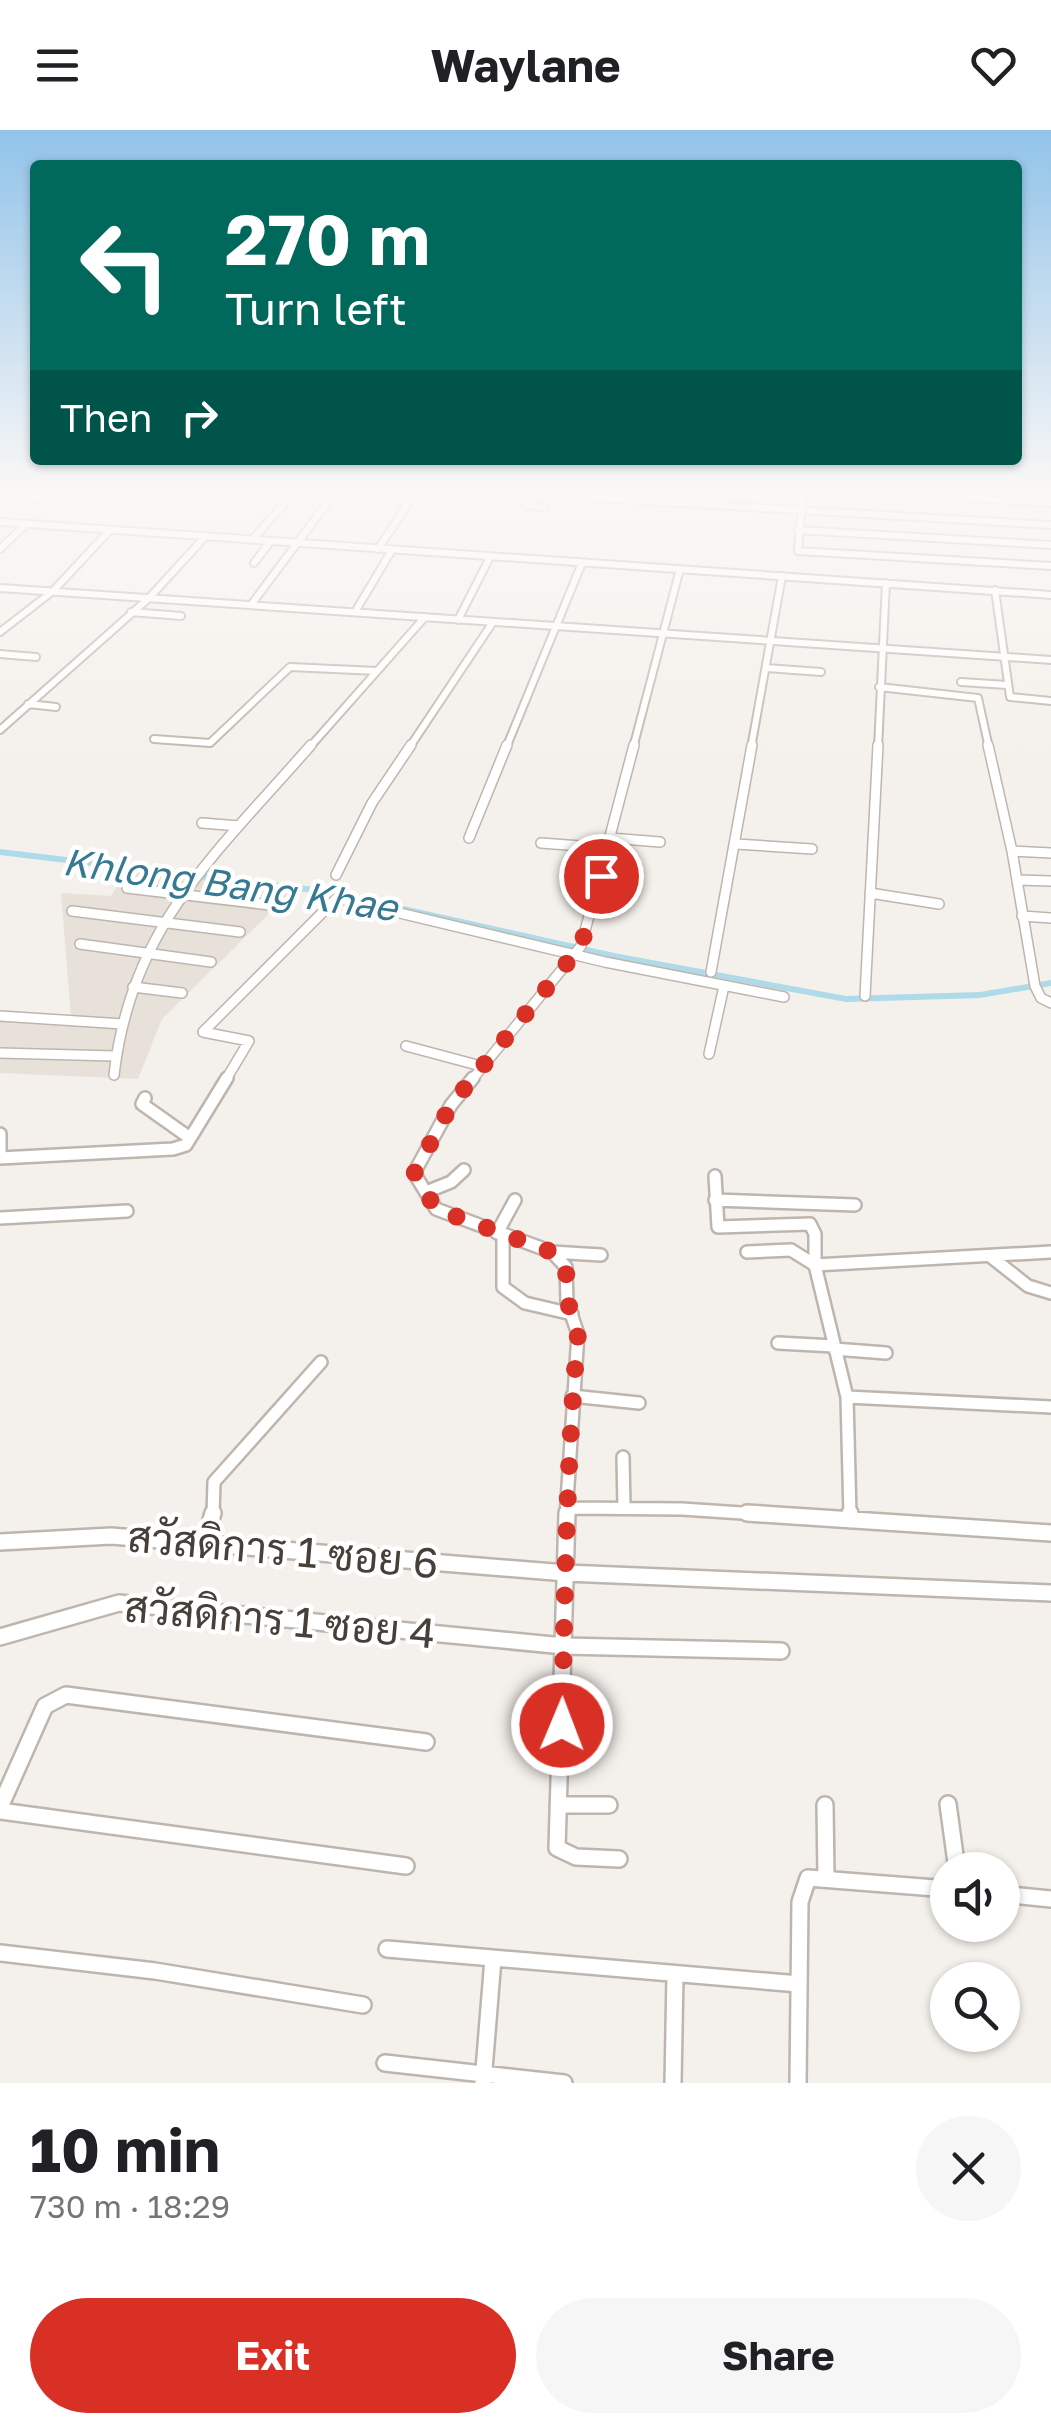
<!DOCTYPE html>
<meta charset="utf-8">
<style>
body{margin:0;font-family:"Golos Text",Sarabun,sans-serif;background:#f6f6f6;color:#202124;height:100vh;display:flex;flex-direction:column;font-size:38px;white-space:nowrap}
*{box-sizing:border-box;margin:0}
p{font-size:32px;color:#757577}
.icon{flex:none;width:55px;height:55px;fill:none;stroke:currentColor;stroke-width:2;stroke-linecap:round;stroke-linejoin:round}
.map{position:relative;height:1953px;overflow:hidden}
.drawer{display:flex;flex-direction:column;background:#fff;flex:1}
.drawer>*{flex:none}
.top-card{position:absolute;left:30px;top:30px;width:992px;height:305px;border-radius:10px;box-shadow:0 2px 8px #0004;background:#00695c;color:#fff;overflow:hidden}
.controls{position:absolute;left:930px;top:1722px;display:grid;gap:20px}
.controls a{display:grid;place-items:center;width:90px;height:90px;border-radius:50%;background:#fff;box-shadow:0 2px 8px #0004;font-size:50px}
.pin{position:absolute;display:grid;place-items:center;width:85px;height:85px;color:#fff;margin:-42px;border:5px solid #fff;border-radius:50%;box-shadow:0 2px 10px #0007}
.me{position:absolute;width:110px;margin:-55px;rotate:1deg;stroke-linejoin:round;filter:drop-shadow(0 0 8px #0008)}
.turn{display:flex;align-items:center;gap:35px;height:210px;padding:0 30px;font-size:45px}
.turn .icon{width:130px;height:130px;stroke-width:2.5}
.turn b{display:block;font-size:70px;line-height:85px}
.then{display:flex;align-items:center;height:95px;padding:0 30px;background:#0003;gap:20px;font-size:38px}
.round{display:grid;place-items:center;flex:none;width:105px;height:105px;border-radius:52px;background:#f6f6f6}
.headline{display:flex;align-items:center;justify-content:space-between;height:170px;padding:0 30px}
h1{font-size:60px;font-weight:700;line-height:75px}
.cta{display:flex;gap:20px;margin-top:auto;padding:20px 30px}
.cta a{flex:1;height:115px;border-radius:60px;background:#d93025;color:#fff;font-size:40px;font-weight:700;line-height:115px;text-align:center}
.cta a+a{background:#f6f6f6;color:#202124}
header{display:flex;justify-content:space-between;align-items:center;height:130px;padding:0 30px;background:#fff;font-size:45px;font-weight:700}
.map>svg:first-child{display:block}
.residential{fill:#e7e1d9}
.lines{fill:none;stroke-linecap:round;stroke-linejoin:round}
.canal{fill:#aedaea;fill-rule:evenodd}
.minor-far3-casing{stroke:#beb6ae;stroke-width:10}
.minor-far2-casing{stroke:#beb6ae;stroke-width:12}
.minor-far1-casing{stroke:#beb6ae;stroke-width:16}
.minor-casing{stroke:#beb6ae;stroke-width:20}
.minor-far3{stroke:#fff;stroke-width:6}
.minor-far2{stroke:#fff;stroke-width:9}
.minor-far1{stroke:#fff;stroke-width:11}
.minor{stroke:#fff;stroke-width:15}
.route{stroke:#d93025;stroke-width:18;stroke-dasharray:0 32.4}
.labels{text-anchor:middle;stroke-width:9;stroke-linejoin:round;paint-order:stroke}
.water-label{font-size:38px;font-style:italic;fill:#367992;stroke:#fff}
.near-street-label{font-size:42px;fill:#474039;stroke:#fff}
</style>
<header><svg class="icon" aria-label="menu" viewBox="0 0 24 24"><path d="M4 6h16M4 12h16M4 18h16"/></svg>Waylane<svg class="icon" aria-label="heart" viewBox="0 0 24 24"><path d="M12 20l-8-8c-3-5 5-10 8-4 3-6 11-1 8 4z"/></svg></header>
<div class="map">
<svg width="1051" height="1953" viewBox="0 0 1051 1953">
<rect width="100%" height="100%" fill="#f4f0eb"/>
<path class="residential" d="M128 740 294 759 162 889 138 949 0 943V882L71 886 61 763 111 766Z"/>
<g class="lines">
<path class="canal" d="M0 719 323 758 614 823 846 866 980 862 1051 850V856L980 868 846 872 614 829 323 764 0 725Z"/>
<defs>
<path id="minor-far3" d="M580 361 578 367 1051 395
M668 361 691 362
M803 361 798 421 1051 436
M853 361 1051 373
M526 362V375L544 377
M35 369 45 361
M0 392 1051 465
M798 400 1051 415
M252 410 289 368
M0 419 26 394
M378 419 412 368 433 363 525 365
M254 433 270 412
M0 458 1051 530
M995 460 1010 567 1051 571
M251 475 336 361
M131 482 181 486
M355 482 392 420
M458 490 490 427
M0 502 53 461 110 400
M0 524 36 527
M767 538 821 542
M961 552 1007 555
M879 557 978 568 989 618
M28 574 56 577
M0 600 149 468 205 407
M154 609 210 613 290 537 377 541
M309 618 425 487
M409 618 493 492
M506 618 582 433
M633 618 680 439
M751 618 782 446
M878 618 886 453"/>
<path id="minor-far2" d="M988 615 1012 721 1035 856 1041 868 1051 873
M202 693 239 696
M469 708 507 615
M610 708 660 712
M541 713 607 718
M736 714 812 719
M1012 721 1051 723
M336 745 372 673 411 615
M1017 750 1051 751
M127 758 270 775
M870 763 939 774
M72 781 240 802
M1022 786 1051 788
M80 814 211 832
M711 842 752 615
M133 857 182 863
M865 866 878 615
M0 886 123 894
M406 916 481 936
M0 923 114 926
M709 924 724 856
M114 945C131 795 217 723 311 615
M225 951 249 911 203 902 337 768 605 832 784 867
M471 951 581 816 634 615"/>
<path id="minor-far1" d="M473 948 451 975 414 1043 436 1079 552 1122 566 1137 567 1172 578 1204 566 1386
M145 968 142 974 190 1008
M0 1004V1028
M0 1028 173 1019 186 1015 227 948
M715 1046 718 1097 810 1094 815 1104V1135L1051 1122
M426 1062 451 1052 464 1040
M715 1070 855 1075
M0 1088 127 1081
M497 1103 515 1070
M503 1106V1157L525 1173 572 1184
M552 1122 601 1125
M747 1122 791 1120 815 1135 847 1267 850 1386
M990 1126 1028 1156 1051 1163
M778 1213 834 1216
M834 1219 886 1223
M572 1266 639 1273
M847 1267 1051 1277
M623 1327 624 1378
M570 1378 682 1379 786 1386
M213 1386 214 1352 321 1232"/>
<path id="minor" d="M567 1383 557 1718 576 1727 619 1729
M747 1383 1051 1403
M850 1383V1390
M205 1411 213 1383
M0 1412 111 1406 566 1443 1051 1463
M0 1507 119 1473 564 1516 781 1521
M948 1674 957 1740
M558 1675H609
M825 1675 826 1746
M0 1677 45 1576 66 1565 426 1612
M0 1681 406 1736
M1002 1764 1051 1769
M387 1819 799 1854
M0 1823 155 1841 363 1875
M385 1933 564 1953
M483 1952 493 1829
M673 1953 675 1845
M798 1953 800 1772 808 1748 948 1759"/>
</defs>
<use href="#minor-far3" class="minor-far3-casing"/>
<use href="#minor-far2" class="minor-far2-casing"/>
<use href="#minor-far1" class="minor-far1-casing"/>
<use href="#minor" class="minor-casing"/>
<use href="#minor-far3" class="minor-far3"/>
<use href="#minor-far2" class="minor-far2"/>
<use href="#minor-far1" class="minor-far1"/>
<use href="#minor" class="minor"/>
</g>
<linearGradient id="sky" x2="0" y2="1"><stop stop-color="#91c3e9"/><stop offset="0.57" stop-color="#faf8f6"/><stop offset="1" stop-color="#faf8f6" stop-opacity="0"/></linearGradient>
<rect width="1051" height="635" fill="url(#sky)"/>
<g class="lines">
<path class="route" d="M562 1595C565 1465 566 1334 578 1204L577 1192 567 1172 566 1137 552 1122 436 1079 414 1044 451 975 581 816 601 746"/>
</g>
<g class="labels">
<g class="water-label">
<text transform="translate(230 755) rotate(8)" y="13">Khlong Bang Khae</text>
</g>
<g class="near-street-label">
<text transform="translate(283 1420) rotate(5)" y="15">สวัสดิการ 1 ซอย 6</text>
<text transform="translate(280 1490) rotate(5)" y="15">สวัสดิการ 1 ซอย 4</text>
</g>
</g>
</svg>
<div class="controls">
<a><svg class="icon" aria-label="sound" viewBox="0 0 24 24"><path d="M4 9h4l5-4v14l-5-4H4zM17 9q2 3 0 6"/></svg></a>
<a><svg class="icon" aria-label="search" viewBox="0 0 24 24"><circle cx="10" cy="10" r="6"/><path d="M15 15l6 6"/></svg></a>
</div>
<div class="pin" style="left:601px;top:746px;background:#d93025"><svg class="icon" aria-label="arrive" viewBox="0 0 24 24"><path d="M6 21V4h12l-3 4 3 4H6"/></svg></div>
<svg class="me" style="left:562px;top:1595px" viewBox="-20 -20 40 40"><circle r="17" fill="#d93025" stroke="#fff" stroke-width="3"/><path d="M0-11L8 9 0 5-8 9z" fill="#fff"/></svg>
<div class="top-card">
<div class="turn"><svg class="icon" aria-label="left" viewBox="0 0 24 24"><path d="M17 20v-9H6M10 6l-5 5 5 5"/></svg><div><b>270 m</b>Turn left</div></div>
<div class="then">Then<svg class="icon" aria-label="right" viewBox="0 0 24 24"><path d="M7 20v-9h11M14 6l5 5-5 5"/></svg></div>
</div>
</div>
<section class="drawer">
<div class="headline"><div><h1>10 min</h1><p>730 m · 18:29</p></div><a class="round"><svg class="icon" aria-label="close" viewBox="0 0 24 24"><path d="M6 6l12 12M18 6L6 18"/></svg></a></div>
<div class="cta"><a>Exit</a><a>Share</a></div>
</section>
